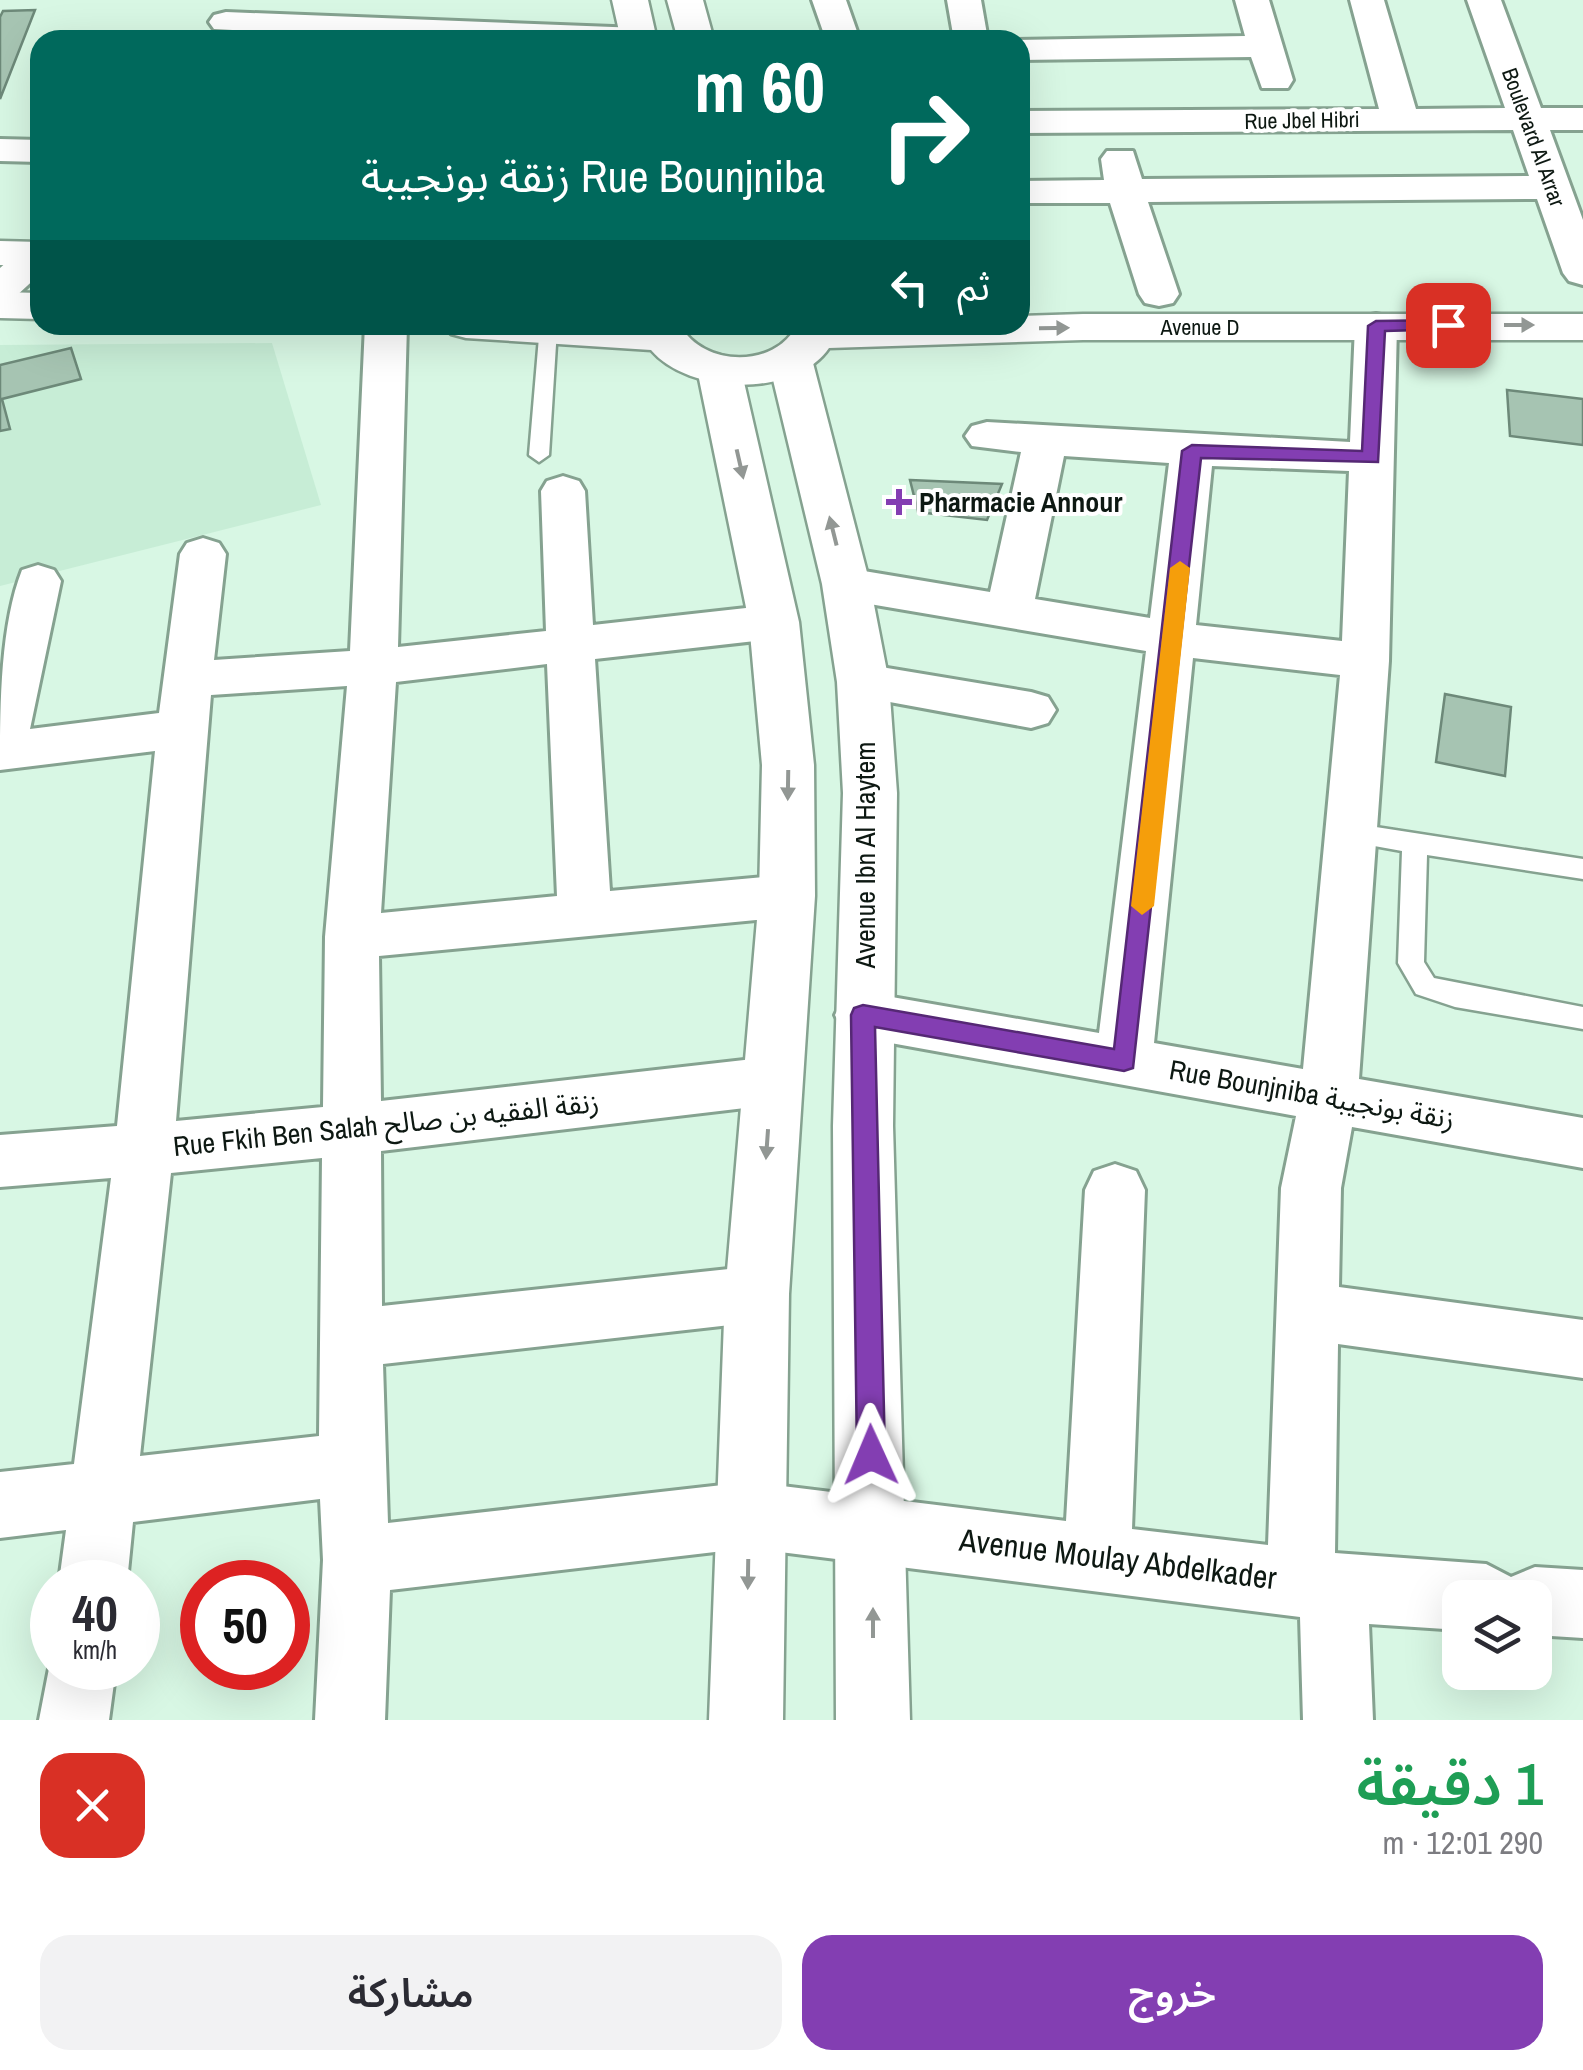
<!DOCTYPE html>
<html lang="ar">
<meta charset="utf-8">
<style>
body{margin:0;font-family:"Archivo Narrow","Noto Sans Arabic",sans-serif;background:#f2f2f3;color:#2b2b33;direction:rtl;height:100vh;display:flex;flex-direction:column;font-size:38px;white-space:nowrap}
*{box-sizing:border-box;margin:0}
p{font-size:32px;color:#7c7c81}
.icon{flex:none;width:55px;height:55px;fill:none;stroke:currentColor;stroke-width:2;stroke-linecap:round;stroke-linejoin:round}
.map{position:relative;height:1720px;overflow:hidden;direction:ltr}
.panel{display:flex;flex-direction:column;background:#fff;flex:1}
.panel>*{flex:none}
.guide{position:absolute;left:30px;top:30px;width:1000px;height:305px;border-radius:30px;box-shadow:0 10px 40px #0002;direction:rtl;background:#00695c;color:#fff;overflow:hidden}
.controls{position:absolute;left:1442px;top:1580px;display:grid;gap:20px}
.controls a{display:grid;place-items:center;width:110px;height:110px;border-radius:20px;background:#fff;box-shadow:0 10px 40px #0002;font-size:50px}
.speed{position:absolute;left:30px;top:1560px;display:flex;gap:20px;font-size:50px;font-weight:700;text-align:center}
.speed>*{display:grid;place-content:center;width:130px;height:130px;border-radius:50%;background:#fff;box-shadow:0 10px 40px #0002;line-height:1}
.speed small{font-size:25px;font-weight:400}
.speed .limit{border:15px solid #d22;background:#fff;color:#111}
.pin{position:absolute;display:grid;place-items:center;width:85px;height:85px;color:#fff;margin:-42px;border-radius:20px;box-shadow:0 5px 15px #0006}
.me{position:absolute;width:110px;margin:-55px;rotate:359deg;stroke-linejoin:round;filter:drop-shadow(0 0 8px #0008)}
.turn{display:flex;align-items:center;gap:35px;height:210px;padding:0 40px;font-size:45px}
.turn .icon{width:130px;height:130px;stroke-width:2.5}
.turn b{display:block;font-size:70px;line-height:85px}
.then{display:flex;align-items:center;height:95px;padding:0 40px;background:#0003;gap:20px;font-size:38px}
.round{display:grid;place-items:center;flex:none;width:105px;height:105px;border-radius:30px;background:#f2f2f3}
.head{display:flex;align-items:center;justify-content:space-between;height:170px;padding:0 40px}
h1{font-size:60px;font-weight:600;line-height:75px;color:#1e9e55}
.button{display:flex;gap:20px;margin-top:auto;padding:20px 40px}
.button a{flex:1;height:115px;border-radius:30px;background:#833eb2;color:#fff;font-size:40px;font-weight:600;line-height:115px;text-align:center}
.button a+a{background:#f2f2f3;color:#2b2b33}
.map>svg:first-child{display:block}
.built{fill:#c7edd6}
.building{fill:#a6c4b2;stroke:#6d8979;stroke-width:2.5}
.lines{fill:none;stroke-linecap:round;stroke-linejoin:round}
.lane-casing{stroke:#85a290;stroke-width:5}
.street-casing{stroke:#85a290;stroke-width:6}
.secondary-casing{stroke:#85a290;stroke-width:5}
.primary-casing{stroke:#85a290;stroke-width:5}
.lane{fill:#fff;fill-rule:evenodd}
.street{fill:#fff;fill-rule:evenodd}
.secondary{fill:#fff;fill-rule:evenodd}
.primary{fill:#fff;fill-rule:evenodd}
.oneway{fill:#929794}
.route{fill:#833eb2;stroke:#552874;stroke-width:2.5}
.slow{fill:#f59e0b}
.poi-dot{fill:#833eb2;stroke:#fff;stroke-width:4}
.labels{text-anchor:middle;stroke-width:8;stroke-linejoin:round;paint-order:stroke}
.far-street-label{font-size:22px;fill:#0d1812;stroke:#fff}
.poi-label{font-size:28px;font-weight:bold;fill:#0d1812;stroke:#fff;text-anchor:start}
.street-label{font-size:28px;fill:#0d1812;stroke:#fff}
.near-street-label{font-size:32px;fill:#0d1812;stroke:#fff}
</style>
<div class="map">
<svg width="1583" height="1720" viewBox="0 0 1583 1720">
<rect width="100%" height="100%" fill="#d8f7e4"/>
<path class="built" d="M272 343 321 505 0 586V345Z"/>
<path class="building" d="M35 10 0 99V17L3 11Z
M71 348 81 379 2 399 10 429 0 431V365Z
M1507 390 1583 399V445L1510 436Z
M910 480 1002 484 987 520 918 512Z
M1445 694 1511 707 1505 776 1436 762Z"/>
<g class="lines">
<defs>
<path id="lane" d="M540 325H554L557 329 549 455 539 462 529 455Z
M1350 823 1583 859V879L1427 855 1424 962 1434 978 1583 1007V1029L1455 1007 1416 994 1398 963 1402 851 1341 840 1338 833 1341 826Z"/>
<path id="street" d="M812 0H846L860 40H826Z
M947 0H981L988 40H954Z
M1235 0H1269L1293 80 1288 88H1262L1251 57 1020 60V40H1014L1245 36Z
M1350 0H1384L1416 109 1505 108 1467 0H1501L1541 108H1583V130H1550L1583 220V285L1569 281 1563 273 1537 199 1148 202 1179 294 1173 303 1159 306 1145 303 1139 294 1110 203H1020V181L1104 180 1101 159 1107 151H1133L1142 179 1529 176 1513 130 1020 133V111L1379 109Z
M226 12 639 28 651 31 656 38 422 40 214 29 209 22 214 15Z
M0 139 40 140V162L0 161Z
M40 241V274L14 298 0 301V268L26 245Z
M1376 314 1391 317 1397 326 1389 661 1359 1079 1583 1118V1168L1352 1127 1341 1188 1339 1287 1583 1320V1378L1338 1344 1335 1553 1486 1564 1511 1577 1535 1567 1583 1570V1638L1535 1635V1598H1460V1630L1369 1624 1373 1720H1303L1300 1617 749 1548 390 1590 385 1720H315L323 1560 320 1499 133 1522 127 1582H59L66 1530 0 1538V1472L74 1464 111 1178 0 1187V1135L117 1126 155 751 0 770C0 707 0 626 22 570L38 565 54 570 61 581 30 729 159 713 180 554 187 543 203 538 219 543 226 554 214 660 350 651 365 325H407L398 647 546 631 541 491 547 481 563 476 579 481 585 491 593 625 774 605 791 610 798 622 791 634 774 639 595 659 610 891 787 875 806 881 814 896 806 911 787 917 379 956 381 1101 771 1057 791 1064 800 1081 791 1098 771 1105 381 1151 382 1306 757 1266 779 1274 788 1294 779 1314 757 1322 383 1364 388 1523 749 1482 1066 1521 1085 1190 1094 1171 1115 1164 1136 1171 1145 1190 1132 1529 1268 1545 1281 1188 1296 1116 863 1038 843 1031 835 1015 843 999 863 992 1099 1033 1146 651 846 600 830 595 823 584 830 573 846 568 990 592 1021 452 972 446 965 436 972 426 987 422 1350 442 1355 326 1361 317ZM1064 456 1169 463 1150 618 1035 599ZM1212 466 1349 471 1342 641 1196 625ZM1193 658 1340 675 1303 1069 1154 1043ZM547 664 557 896 381 913 396 682ZM347 686 325 937 323 1107 176 1121 211 695ZM322 1158 319 1436 140 1456 171 1173Z
M863 664 1031 692 1048 697 1056 710 1048 723 1031 728 846 694 839 682 846 670Z
M52 1653V1668H116L109 1720H39Z"/>
<path id="secondary" d="M612 0H648L657 40H621Z
M667 0H703L714 40H678Z
M790 345 805 349 812 359 870 584 889 682 897 793 893 1126 910 1720H836L833 1126 843 793 837 682 822 584 768 359 775 349Z
M719 355 735 359 741 369 799 622 814 765 815 896 789 1294 783 1720H709L725 1294 759 896 762 765 749 622 697 369 703 359Z"/>
<path id="primary" d="M0 241 40 242V266L0 265Z
M0 292 40 293V319L0 318Z
M1083 314H1583V340H1083L829 348C794 399 688 394 651 350L466 338 451 334 444 325H680C703 367 775 369 797 325H1020V316Z"/>
</defs>
<use href="#lane" class="lane-casing"/>
<use href="#street" class="street-casing"/>
<use href="#secondary" class="secondary-casing"/>
<use href="#primary" class="primary-casing"/>
<use href="#lane" class="lane"/>
<use href="#street" class="street"/>
<use href="#secondary" class="secondary"/>
<use href="#primary" class="primary"/>
</g>
<defs><path id="oneway-solid" d="M-6-.8H1V-3.2L6.5 0L1 3.2V.8H-6Z" transform="scale(2.5)"/></defs>
<g class="oneway">
<use href="#oneway-solid" transform="translate(1519 325)"/>
<use href="#oneway-solid" transform="translate(1054 328) rotate(-1)"/>
<use href="#oneway-solid" transform="translate(740 464) rotate(77)"/>
<use href="#oneway-solid" transform="translate(833 531) rotate(-104)"/>
<use href="#oneway-solid" transform="translate(788 785) rotate(91)"/>
<use href="#oneway-solid" transform="translate(767 1144) rotate(94)"/>
<use href="#oneway-solid" transform="translate(748 1574) rotate(91)"/>
<use href="#oneway-solid" transform="translate(873 1623) rotate(-90)"/>
</g>
<path class="route" d="M1448 320 1457 325 1455 329 1385 331 1378 462 1201 458 1133 1068 1124 1071 875 1027 885 1455 881 1465 871 1469 861 1465 857 1455 851 1015 854 1008 863 1005 1114 1049 1182 451 1192 445 1362 451 1368 326 1376 321Z"/>
<path class="slow" d="M1180 561 1190 568 1154 906 1142 915 1131 906 1170 568Z"/>
<path class="poi-dot" d="M894 487h10v10h10v10h-10v10h-10v-10h-10v-10h10z"/>
<g class="labels">
<g class="far-street-label">
<text transform="translate(1302 120) rotate(-1)" y="8">Rue Jbel Hibri</text>
<text transform="translate(1534 137) rotate(70)" y="8">Boulevard Al Arrar</text>
<text x="1200" y="335">Avenue D</text>
</g>
<g class="poi-label">
<text x="919" y="512">Pharmacie Annour</text>
</g>
<g class="street-label">
<text transform="translate(865 855) rotate(-90)" y="10">Avenue Ibn Al Haytem</text>
<text transform="translate(1312 1094) rotate(10)" y="10">Rue Bounjniba زنقة بونجيبة</text>
<text transform="translate(386 1124) rotate(-6)" y="10">Rue Fkih Ben Salah زنقة الفقيه بن صالح</text>
</g>
<g class="near-street-label">
<text transform="translate(1118 1559) rotate(7)" y="11">Avenue Moulay Abdelkader</text>
</g>
</g>
</svg>
<div class="controls">
<a><svg class="icon" aria-label="layers" viewBox="0 0 24 24"><path d="M12 4l9 5-9 5-9-5zM3 14l9 5 9-5"/></svg></a>
</div>
<div class="speed"><div>40<small>km/h</small></div><div class="limit">50</div></div>
<div class="pin" style="left:1448px;top:325px;background:#d93025"><svg class="icon" aria-label="arrive" viewBox="0 0 24 24"><path d="M6 21V4h12l-3 4 3 4H6"/></svg></div>
<svg class="me" style="left:871px;top:1455px" viewBox="-20 -20 40 40"><path d="M0-17L14 15 0 8-14 15z" fill="#833eb2" stroke="#fff" stroke-width="4"/></svg>
<div class="guide">
<div class="turn"><svg class="icon" aria-label="right" viewBox="0 0 24 24"><path d="M7 20v-9h11M14 6l5 5-5 5"/></svg><div><b>60 m</b>Rue Bounjniba زنقة بونجيبة</div></div>
<div class="then">ثم<svg class="icon" aria-label="left" viewBox="0 0 24 24"><path d="M17 20v-9H6M10 6l-5 5 5 5"/></svg></div>
</div>
</div>
<section class="panel">
<div class="head"><div><h1>1 دقيقة</h1><p>290 m · 12:01</p></div><a class="round" style="background:#d93025;color:#fff"><svg class="icon" aria-label="close" viewBox="0 0 24 24"><path d="M6 6l12 12M18 6L6 18"/></svg></a></div>
<div class="button"><a>خروج</a><a>مشاركة</a></div>
</section>
